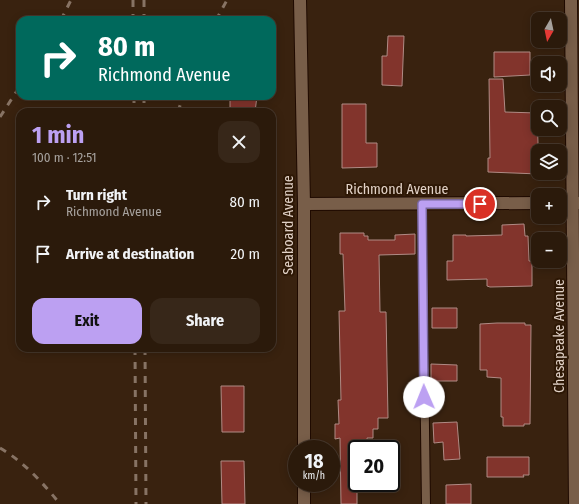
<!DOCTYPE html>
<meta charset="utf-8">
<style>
body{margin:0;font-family:"Fira Sans Condensed",sans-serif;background:#372719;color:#f1f3f6;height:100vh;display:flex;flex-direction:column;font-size:15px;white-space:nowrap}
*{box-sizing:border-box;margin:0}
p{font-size:13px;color:#a6a19d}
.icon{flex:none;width:22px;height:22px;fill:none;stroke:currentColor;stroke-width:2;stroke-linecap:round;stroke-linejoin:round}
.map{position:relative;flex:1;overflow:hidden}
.details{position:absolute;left:16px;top:108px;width:260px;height:244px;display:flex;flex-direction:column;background:#2b1a0b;border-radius:12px;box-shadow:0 2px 10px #0003,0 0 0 1px #47382c}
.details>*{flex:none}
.banner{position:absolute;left:16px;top:16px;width:260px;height:84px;border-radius:12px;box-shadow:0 2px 10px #0003,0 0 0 1px #47382c;background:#00695c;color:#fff;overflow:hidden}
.needle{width:26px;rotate:189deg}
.buttons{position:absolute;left:531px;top:12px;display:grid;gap:8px}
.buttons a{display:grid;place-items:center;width:36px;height:36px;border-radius:8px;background:#2b1a0b;box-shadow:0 2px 10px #0003,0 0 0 1px #47382c;font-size:20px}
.speed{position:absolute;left:288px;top:440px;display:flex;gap:8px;font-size:20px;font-weight:700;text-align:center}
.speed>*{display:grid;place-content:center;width:52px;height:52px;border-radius:50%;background:#2b1a0b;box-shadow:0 2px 10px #0003,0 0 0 1px #47382c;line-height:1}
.speed small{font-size:10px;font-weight:400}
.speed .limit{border:2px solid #111;border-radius:6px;background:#fff;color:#111}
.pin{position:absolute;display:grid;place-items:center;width:34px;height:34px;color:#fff;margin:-17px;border:2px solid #fff;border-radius:50%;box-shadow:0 1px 4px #0007}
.me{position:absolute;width:44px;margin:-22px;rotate:359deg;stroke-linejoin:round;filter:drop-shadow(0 0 3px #0008)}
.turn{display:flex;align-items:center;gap:14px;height:84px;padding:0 16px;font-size:18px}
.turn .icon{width:52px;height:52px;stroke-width:2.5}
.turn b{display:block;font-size:28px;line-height:34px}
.round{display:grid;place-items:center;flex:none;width:42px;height:42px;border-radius:12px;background:#372719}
.summary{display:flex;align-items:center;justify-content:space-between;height:68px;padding:0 16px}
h1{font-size:24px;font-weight:700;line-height:30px;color:#bca0f2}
.primary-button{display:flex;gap:8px;margin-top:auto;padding:8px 16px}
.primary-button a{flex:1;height:46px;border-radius:12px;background:#bca0f2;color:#111;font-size:16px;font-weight:700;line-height:46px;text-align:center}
.primary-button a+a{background:#372719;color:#f1f3f6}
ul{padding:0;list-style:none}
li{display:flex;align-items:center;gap:12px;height:52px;padding:0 16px}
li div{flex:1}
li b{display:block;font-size:15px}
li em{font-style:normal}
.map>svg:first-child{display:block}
.building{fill:#82342c;stroke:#b08b85}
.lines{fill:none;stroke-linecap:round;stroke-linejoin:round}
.lane-casing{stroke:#1f0a00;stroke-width:10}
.street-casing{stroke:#1f0a00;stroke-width:14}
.secondary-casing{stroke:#1f0a00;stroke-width:14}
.lane{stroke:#785e49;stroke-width:8}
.street{stroke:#785e49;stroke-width:12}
.secondary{stroke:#785e49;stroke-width:12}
.rail{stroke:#877364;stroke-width:3;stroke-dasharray:7 7;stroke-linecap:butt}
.route-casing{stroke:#7a689d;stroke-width:10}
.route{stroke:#bca0f2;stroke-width:7}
.labels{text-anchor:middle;stroke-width:4;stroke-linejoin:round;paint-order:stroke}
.street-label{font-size:14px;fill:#e2d2c7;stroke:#2e1805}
</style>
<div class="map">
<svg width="579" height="504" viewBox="0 0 579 504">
<rect width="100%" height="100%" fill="#39220f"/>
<path class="building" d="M388 36H404L402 86 382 85V56H387Z
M494 52H530V75L494 77Z
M489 79H503L505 112 537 113 539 174 488 172V158H490Z
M230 96H257L255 112H230Z
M342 104H366V143H377V167L342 168Z
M524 224 525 236H528L529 261H532V286L490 287 487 286V279L447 280V261H453V235H466V236L502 235V225Z
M340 233H364V236H368V240H395V235L415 234V254L379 255 380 312H386L388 418H378V429H373V438H367L368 449H357V504H341L340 438 335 439V424H339L338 400H341L339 311H345L343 254H340Z
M432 308H457V328H432Z
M497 323H525V325H531L530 424H524V426H503V417H501V378L487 377V370H480V324Z
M431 364 457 365V381H431Z
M221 386H244V432H222Z
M457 422 460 459 444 460 443 442 434 443 433 423Z
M487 457H529V475H523L524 477H487Z
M221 461H244L245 504H222Z
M471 484V504H446V485Z"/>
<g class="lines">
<defs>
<path id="lane" d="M422 204 426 504"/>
<path id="street" d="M300 0 304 204V449
M560 203H579
M304 204 538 203
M304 483V504"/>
<path id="secondary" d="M571 0 575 504"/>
</defs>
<use href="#lane" class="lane-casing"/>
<use href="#street" class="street-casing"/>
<use href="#secondary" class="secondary-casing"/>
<use href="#lane" class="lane"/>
<use href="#street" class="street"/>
<use href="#secondary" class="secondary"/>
<path class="rail" d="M133 0V20
M144 0V20
M61 20 71 0
M216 20 227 0
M134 96V112
M144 96V112
M178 112 183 96
M0 117 20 86
M135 348 136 504
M145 348 146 504
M0 448C24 462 43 483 60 504"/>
</g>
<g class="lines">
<defs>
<path id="route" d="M424 397 422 204H480"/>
</defs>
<use href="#route" class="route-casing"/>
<use href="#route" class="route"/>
</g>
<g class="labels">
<g class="street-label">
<text x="397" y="194">Richmond Avenue</text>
<text transform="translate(288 225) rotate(-90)" y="5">Seaboard Avenue</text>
<text transform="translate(559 336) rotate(-90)" y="5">Chesapeake Avenue</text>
</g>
</g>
</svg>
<div class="buttons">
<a><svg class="needle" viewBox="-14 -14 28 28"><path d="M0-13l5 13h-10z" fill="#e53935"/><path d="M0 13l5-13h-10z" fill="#a6a19d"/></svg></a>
<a><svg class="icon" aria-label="sound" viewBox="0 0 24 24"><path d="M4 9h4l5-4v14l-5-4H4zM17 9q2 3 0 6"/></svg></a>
<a><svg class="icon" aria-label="search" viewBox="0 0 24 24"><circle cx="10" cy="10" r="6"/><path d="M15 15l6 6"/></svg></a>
<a><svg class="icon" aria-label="layers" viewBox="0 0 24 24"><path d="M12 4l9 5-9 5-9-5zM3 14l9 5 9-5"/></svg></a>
<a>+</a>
<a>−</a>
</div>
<div class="speed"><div>18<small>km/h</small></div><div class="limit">20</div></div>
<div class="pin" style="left:480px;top:204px;background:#d93025"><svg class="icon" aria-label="arrive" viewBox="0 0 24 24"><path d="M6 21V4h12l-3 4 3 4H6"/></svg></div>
<svg class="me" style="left:424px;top:397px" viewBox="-20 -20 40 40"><circle r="19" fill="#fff"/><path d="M0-13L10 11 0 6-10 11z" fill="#bca0f2"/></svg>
<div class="banner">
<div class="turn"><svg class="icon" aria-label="right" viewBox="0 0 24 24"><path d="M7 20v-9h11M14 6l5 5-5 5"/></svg><div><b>80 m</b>Richmond Avenue</div></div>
</div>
<section class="details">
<div class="summary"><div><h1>1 min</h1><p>100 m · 12:51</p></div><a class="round"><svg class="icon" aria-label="close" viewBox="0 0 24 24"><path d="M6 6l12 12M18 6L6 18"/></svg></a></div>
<ul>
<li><svg class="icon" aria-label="right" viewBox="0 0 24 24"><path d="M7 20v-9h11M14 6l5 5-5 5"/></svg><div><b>Turn right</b><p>Richmond Avenue</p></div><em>80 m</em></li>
<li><svg class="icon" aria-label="arrive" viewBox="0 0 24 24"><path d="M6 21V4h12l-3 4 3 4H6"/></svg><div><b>Arrive at destination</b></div><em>20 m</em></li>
</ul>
<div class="primary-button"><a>Exit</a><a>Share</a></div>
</section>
</div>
